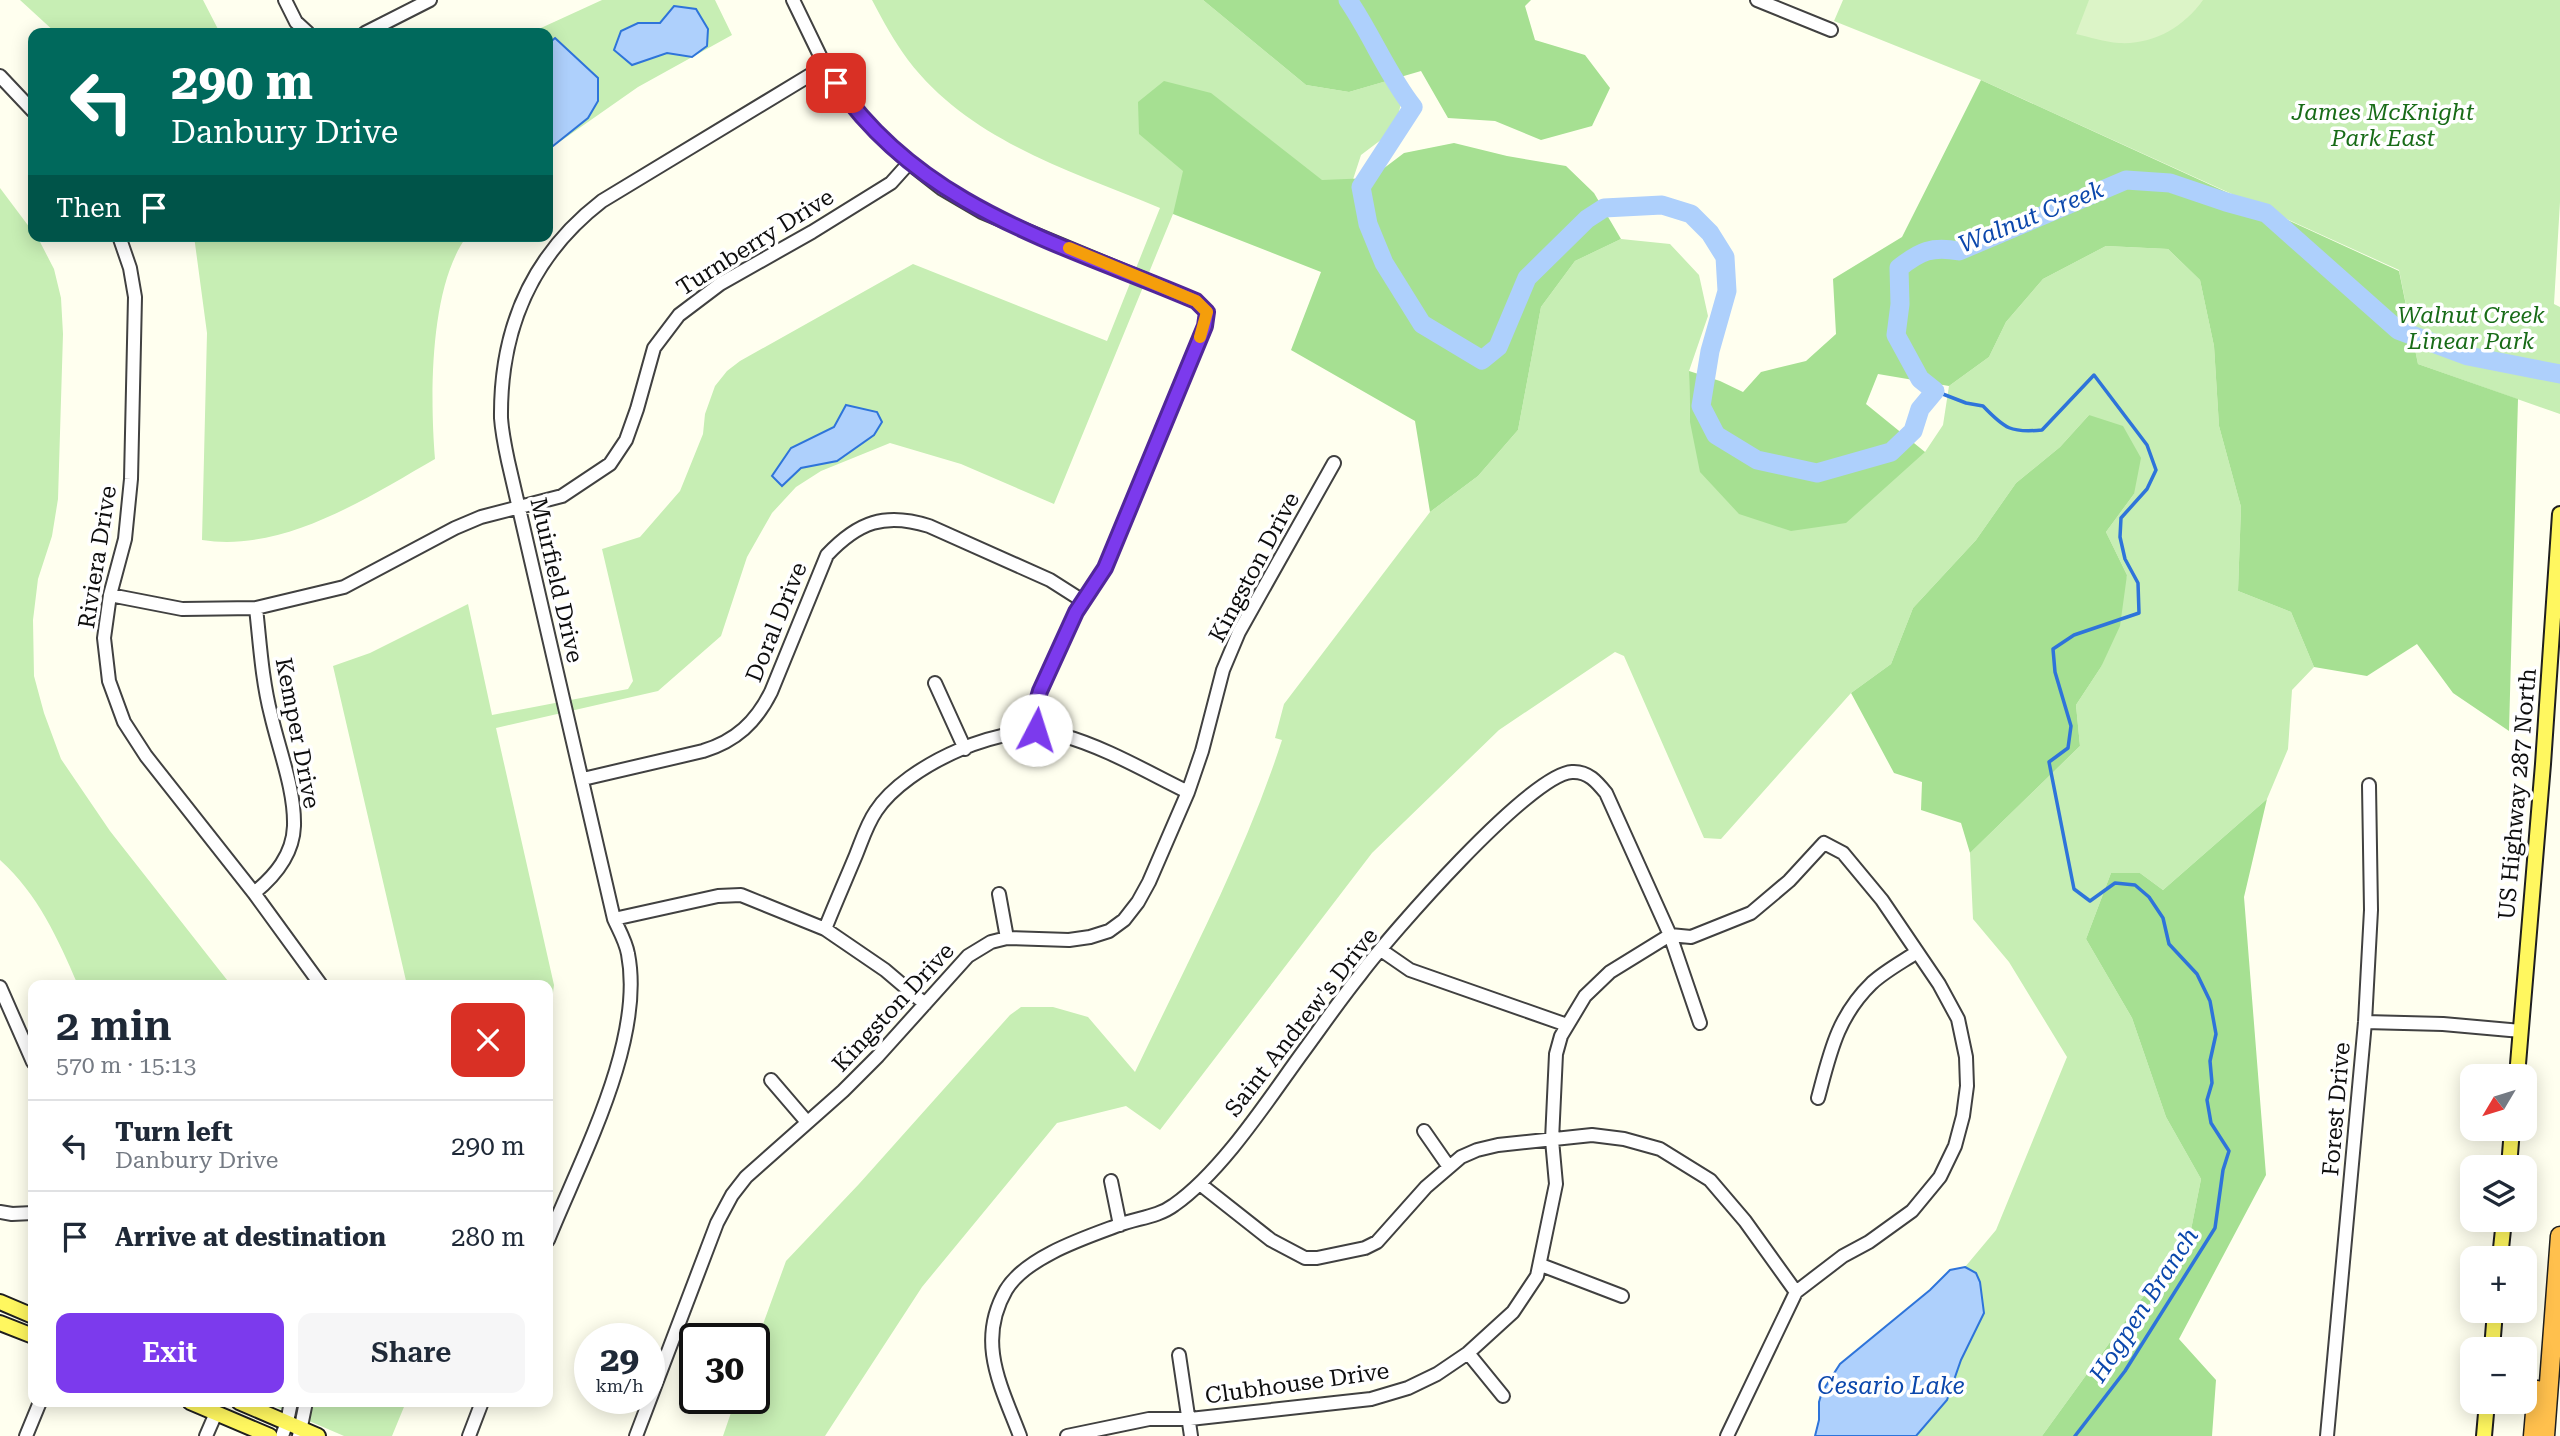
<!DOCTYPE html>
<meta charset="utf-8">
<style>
body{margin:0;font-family:"Roboto Serif",serif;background:#f6f6f7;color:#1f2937;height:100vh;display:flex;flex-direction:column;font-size:26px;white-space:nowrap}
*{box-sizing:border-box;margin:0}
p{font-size:23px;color:#747a83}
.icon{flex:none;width:38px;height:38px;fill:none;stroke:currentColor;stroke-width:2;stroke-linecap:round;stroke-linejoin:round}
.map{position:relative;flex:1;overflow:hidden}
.panel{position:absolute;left:28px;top:980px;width:525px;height:427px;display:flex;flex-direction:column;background:#fff;border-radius:14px;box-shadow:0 4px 18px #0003}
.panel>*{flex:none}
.hud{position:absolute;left:28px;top:28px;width:525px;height:214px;border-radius:14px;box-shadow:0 4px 18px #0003;background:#00695c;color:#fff;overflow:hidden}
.needle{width:46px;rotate:232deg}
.controls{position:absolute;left:2460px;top:1064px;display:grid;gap:14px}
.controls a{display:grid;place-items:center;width:77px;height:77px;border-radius:14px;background:#fff;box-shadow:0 4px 18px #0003;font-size:35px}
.speed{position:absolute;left:574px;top:1323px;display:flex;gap:14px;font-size:35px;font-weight:700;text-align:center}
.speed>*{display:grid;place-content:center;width:91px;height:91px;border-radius:50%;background:#fff;box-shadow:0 4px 18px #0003;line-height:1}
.speed small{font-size:18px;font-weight:400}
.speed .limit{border:4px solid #111;border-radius:10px;background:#fff;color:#111}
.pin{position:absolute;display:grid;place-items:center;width:60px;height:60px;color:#fff;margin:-30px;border-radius:14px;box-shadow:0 4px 10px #0006}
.me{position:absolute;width:77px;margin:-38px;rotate:5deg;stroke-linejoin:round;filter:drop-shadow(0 0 5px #0008)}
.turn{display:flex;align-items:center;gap:24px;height:147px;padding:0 28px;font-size:32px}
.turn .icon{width:91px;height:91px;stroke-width:2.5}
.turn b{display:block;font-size:49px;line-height:60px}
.then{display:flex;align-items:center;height:66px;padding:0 28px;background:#0003;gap:14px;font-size:26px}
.round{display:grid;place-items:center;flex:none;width:74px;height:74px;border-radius:14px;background:#f6f6f7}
.headline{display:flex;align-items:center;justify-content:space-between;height:119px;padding:0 28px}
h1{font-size:42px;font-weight:600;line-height:52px}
.button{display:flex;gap:14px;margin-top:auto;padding:14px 28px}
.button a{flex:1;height:80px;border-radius:14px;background:#7c3aed;color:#fff;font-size:28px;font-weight:600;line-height:80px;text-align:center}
.button a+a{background:#f6f6f7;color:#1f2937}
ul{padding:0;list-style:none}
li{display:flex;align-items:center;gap:21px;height:91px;padding:0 28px;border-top:2px solid #e0e1e3}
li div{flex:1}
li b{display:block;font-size:26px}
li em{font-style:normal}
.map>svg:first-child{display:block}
.green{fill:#c7eeb4}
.forest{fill:#a6e092}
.pitch{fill:#dcf4c7}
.water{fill:#aed0fc;stroke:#2e74da;stroke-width:2}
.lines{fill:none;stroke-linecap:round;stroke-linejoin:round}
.stream{stroke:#2e74da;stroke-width:3.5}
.river{stroke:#aed0fc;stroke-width:19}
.minor-casing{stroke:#414141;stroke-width:16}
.major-casing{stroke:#1f1f1f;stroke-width:18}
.highway-casing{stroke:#1f1f1f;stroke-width:21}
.minor{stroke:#fff;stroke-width:12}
.major{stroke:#fff75f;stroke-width:14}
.highway{stroke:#ffc04d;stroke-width:18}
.route-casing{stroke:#51269a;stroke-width:18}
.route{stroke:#7c3aed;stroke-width:12}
.slow{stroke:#f59e0b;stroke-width:12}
.labels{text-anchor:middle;stroke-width:7;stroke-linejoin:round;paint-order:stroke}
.park-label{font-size:23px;font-style:italic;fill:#196c18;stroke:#fff}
.street-label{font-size:23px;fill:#0e0e0e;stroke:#fff}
.water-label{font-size:24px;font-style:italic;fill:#0b47ac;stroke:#fff}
</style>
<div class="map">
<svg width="2560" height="1436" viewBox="0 0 2560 1436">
<rect width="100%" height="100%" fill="#ffffef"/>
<path class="green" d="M20 0H203L220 33H56Z
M602 0H715L732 35 638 87 548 150V33H530Z
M872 0H1203L1306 85 1349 92 1390 80 1401 104 1394 130 1361 155 1343 210 1173 214 1054 504 961 464 890 443 821 471 796 487 772 513 747 557 721 636 658 691 496 728 554 985 548 1032V985H407L333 666 370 653 468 604 492 715 628 689 633 681 602 549 640 537 680 491 703 434 705 414 715 386 727 371 740 361 913 264 1107 341 1160 208C1069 170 970 141 908 60 894 41 883 21 872 0Z
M1843 0H2560V202L2554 304 2560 307V414L2418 364 2399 270 1981 80 1834 21Z
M0 188 33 232V236L39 240 54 269 61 298 63 334 58 499 52 536 38 579 33 620 34 676 44 713 61 759 110 831 231 985H78C58 939 38 894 0 860Z
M194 236H467C429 287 430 398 435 459 367 498 283 553 202 540L207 333Z
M1621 239 1670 244 1699 275 1708 316 1689 371 1690 422 1925 452 1943 425 1949 386 1989 357 2006 322 2043 279 2106 246 2168 249 2200 280 2214 346 2219 426 2241 507 2238 591 2291 612 2314 667 2292 690 2288 749 2267 799 2163 890 2140 873H2111L2086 939 2132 1018 2166 1117 2201 1179 2187 1250 2142 1298 2042 1436H1815L1819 1420V1402L1822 1392 1840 1364 1930 1290 1950 1270 1965 1267 1996 1230 2067 1057 2009 962 1973 919 1970 853 2080 746 2076 705 2101 667 2127 575 2106 532 2134 494 2089 415 2060 447 2016 483 1976 540 1913 608 1891 664 1851 693 1721 839 1704 838 1624 656 1615 652 1499 730 1372 853 1160 1130 1126 1106 1057 1123 922 1287 825 1436H723L736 1398H754V1349L786 1261 859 1184 1010 1015 1021 1007H1053L1088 1017 1135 1072C1187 963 1245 855 1282 740L1275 738 1284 704 1430 512 1478 476 1518 430 1541 307 1575 261Z
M265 1402H406L392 1436H344Z"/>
<path class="forest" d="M1203 0H1531L1525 6 1535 40 1585 55 1610 88 1592 126 1541 140 1495 121 1448 118 1421 71 1349 92 1306 85Z
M1981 80 2399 271 2418 364 2518 399 2509 731 2453 693 2417 644 2367 676 2314 667 2291 612 2238 591 2241 507 2219 426 2214 346 2200 280 2168 249 2106 246 2043 279 2006 322 1989 357 1949 386 1878 374 1866 404 1925 452 1846 523 1791 531 1739 514 1700 472 1690 422 1689 371 1720 381 1743 392 1761 372 1806 361 1836 334 1833 279 1902 237Z
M1164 81 1211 93 1322 180 1371 178 1404 153 1454 143 1507 156 1566 166 1594 193 1621 239 1575 261 1541 307 1518 430 1478 476 1430 512 1415 421 1291 350 1321 272 1173 214 1183 171 1139 134 1138 102Z
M2089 415 2123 426 2141 458 2134 494 2106 532 2127 575 2120 626 2101 667 2076 705 2080 746 1970 853 1961 823 1921 810 1922 782 1894 773 1851 693 1891 664 1913 608 1976 540 2016 483 2060 447Z
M2267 799 2244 897 2266 1175 2179 1339 2216 1380 2212 1436H2042L2142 1298 2187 1250 2201 1179 2166 1117 2132 1018 2086 939 2111 873H2140L2163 890Z"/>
<path class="pitch" d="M2089 0H2203C2184 27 2153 45 2119 43 2104 42 2090 37 2076 34Z"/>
<path class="water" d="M674 6 696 9 708 29 707 46 692 57 667 53 632 65 614 50 621 31 638 23H660Z
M555 38 598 78V101L588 118 548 150V44Z
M846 405 877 412 882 422 874 435 837 461 801 468 782 486 772 476 791 448 834 427Z
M1965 1267 1976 1273 1980 1282 1984 1313 1961 1360 1947 1400 1916 1436H1815L1819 1420V1402L1822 1392 1840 1364 1930 1290 1950 1270Z"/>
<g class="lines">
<path class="stream" d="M1935 391 1966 403 1983 406C2005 429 2011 433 2042 430L2094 375 2147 445 2156 470 2147 489 2121 518 2120 537 2125 559 2138 583 2139 613 2074 635 2053 649 2055 672 2071 726 2068 748 2049 762 2074 889 2090 901 2115 883 2135 885 2149 897 2163 918 2169 944 2197 974 2210 1001 2216 1034 2210 1061 2212 1083 2207 1100 2211 1123 2229 1151 2223 1170 2215 1228 2125 1371 2075 1436"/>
<path class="river" d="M1348 0C1372 35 1387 74 1413 107L1361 187 1368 224 1384 263 1422 324 1482 360 1498 347 1527 278 1587 219 1604 208 1662 205 1691 214 1710 233 1725 257 1727 291 1710 351 1701 406 1716 435 1757 460 1817 473 1891 452 1913 431 1920 409 1935 391 1920 379 1896 335 1900 304 1899 268C1920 251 1932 246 1959 251L2126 180 2170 183 2226 202 2266 213 2398 330 2468 356 2560 374"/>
<defs>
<path id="minor" d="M285 0 296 22 308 33
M793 0 825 66 848 101 881 137 909 163 941 188 982 212 1196 301 1207 312 1205 325 1105 568 1076 612 1040 691 1036 705V730
M1757 0 1831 30
M365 33 430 0
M0 76 33 111
M119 236 130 268 135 297 131 479 125 539 110 595 104 638 109 681 124 722 146 756 254 893 321 985
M110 595 182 609 256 608 344 587 455 528 481 517 562 496 610 464 626 440 637 409 654 348 679 315 720 284 812 232 891 183 909 163
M935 683 965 749
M583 779 703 751C736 741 756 722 771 692L827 555C858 522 885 512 929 526L1050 580 1083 601
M254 893C275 876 293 855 294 826 295 790 279 750 271 715 262 680 260 644 256 608
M999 894 1007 938
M614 919 718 896 741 895 825 929 885 970 925 1004
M825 929C835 904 846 879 856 855 862 840 867 824 876 811 906 765 1007 719 1061 735 1105 747 1147 772 1188 792
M1381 950 1410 970 1567 1025
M0 987 33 1062
M2365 1022 2443 1024 2521 1031
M771 1080 807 1122
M1818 1098C1830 1053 1837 1017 1872 983 1885 971 1902 962 1917 952
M1424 1131 1449 1167
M1111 1181 1120 1225
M1200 1184 1271 1240 1305 1258H1317L1365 1248 1377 1242 1426 1187 1461 1157 1477 1150 1498 1145 1592 1135 1624 1139 1660 1149 1710 1180 1745 1221 1796 1292
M0 1212 12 1214 33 1213
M548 1240C580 1160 645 1041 628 954 626 942 619 930 614 919L508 461C505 447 502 432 501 418 500 329 532 255 602 201L825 66
M1541 1265 1622 1296
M1468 1353 1503 1396
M1179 1355 1191 1436
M26 1436 40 1402
M206 1436 216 1413
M282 1436 287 1422 291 1402
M299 1436 306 1402
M469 1436 482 1402
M636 1436 717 1223 732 1195 746 1177 843 1091 878 1056 968 956 991 942 1007 938 1069 940 1090 937 1109 931 1124 920 1138 902 1149 882 1188 792 1202 751 1223 670 1239 632 1334 463
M1020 1436C1001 1386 976 1342 1006 1290 1026 1257 1084 1238 1119 1225 1137 1218 1158 1217 1174 1205 1221 1172 1266 1103 1300 1056 1320 1029 1339 1001 1360 975 1389 936 1530 774 1572 772 1588 771 1597 782 1606 793L1670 935 1700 1023
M1067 1436 1149 1419H1190L1371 1399 1408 1388 1437 1374 1468 1353 1513 1312 1537 1276 1556 1184 1552 1140 1556 1054 1561 1036 1585 996 1610 972 1670 935 1691 937 1751 913 1789 881 1824 843 1843 853 1882 900 1939 984 1958 1019 1966 1057 1967 1086 1963 1116 1955 1146 1940 1177 1912 1211 1869 1242 1843 1256 1796 1292 1727 1436
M2327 1436 2365 1022 2371 910 2369 785"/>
<path id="major" d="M2517 1076 2543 764 2560 514
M2509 1167 2512 1129
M2500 1258 2504 1220
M0 1302 33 1316
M0 1323 33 1336
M2492 1349 2495 1311
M190 1402 270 1436
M239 1402 318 1436
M2484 1436 2487 1402"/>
<path id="highway" d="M2533 1436 2537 1390
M2545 1436 2560 1236"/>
</defs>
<use href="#minor" class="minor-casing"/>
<use href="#major" class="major-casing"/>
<use href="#highway" class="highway-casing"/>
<use href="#minor" class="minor"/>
<use href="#major" class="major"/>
<use href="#highway" class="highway"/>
</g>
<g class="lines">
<defs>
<path id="route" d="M836 83C922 209 1063 244 1196 301L1207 312 1205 326 1105 568 1076 612 1040 691 1036 705V730"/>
</defs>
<use href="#route" class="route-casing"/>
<use href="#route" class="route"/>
<path class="slow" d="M1069 248 1196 301 1207 312 1200 337"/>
</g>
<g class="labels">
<g class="park-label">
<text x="2383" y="120">James McKnight<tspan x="2383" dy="26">Park East</tspan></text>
<text x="2471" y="323">Walnut Creek<tspan x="2471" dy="26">Linear Park</tspan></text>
</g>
<g class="street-label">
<text transform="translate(755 242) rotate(-32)" y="8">Turnberry Drive</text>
<text transform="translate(97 557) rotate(-81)" y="8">Riviera Drive</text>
<text transform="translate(1254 567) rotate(-62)" y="8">Kingston Drive</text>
<text transform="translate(557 580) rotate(77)" y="8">Muirfield Drive</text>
<text transform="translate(776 622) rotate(-68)" y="8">Doral Drive</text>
<text transform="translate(298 733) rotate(79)" y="8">Kemper Drive</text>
<text transform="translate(2517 794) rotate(-85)" y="8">US Highway 287 North</text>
<text transform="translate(893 1007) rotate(-47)" y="8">Kingston Drive</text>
<text transform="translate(1301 1022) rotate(-52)" y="8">Saint Andrew's Drive</text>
<text transform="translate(2336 1109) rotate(-85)" y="8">Forest Drive</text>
<text transform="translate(1297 1383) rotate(-8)" y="8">Clubhouse Drive</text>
</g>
<g class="water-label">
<text transform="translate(2031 217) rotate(-22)" y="8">Walnut Creek</text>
<text transform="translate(2144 1305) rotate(-57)" y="8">Hogpen Branch</text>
<text x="1891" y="1394">Cesario Lake</text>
</g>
</g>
</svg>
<div class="controls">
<a><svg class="needle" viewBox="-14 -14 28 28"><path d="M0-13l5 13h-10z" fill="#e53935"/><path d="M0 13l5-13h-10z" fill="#747a83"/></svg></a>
<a><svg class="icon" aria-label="layers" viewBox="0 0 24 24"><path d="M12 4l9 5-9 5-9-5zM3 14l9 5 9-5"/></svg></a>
<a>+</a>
<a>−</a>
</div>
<div class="speed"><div>29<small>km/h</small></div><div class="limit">30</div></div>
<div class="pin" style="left:836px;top:83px;background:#d93025"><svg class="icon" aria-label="arrive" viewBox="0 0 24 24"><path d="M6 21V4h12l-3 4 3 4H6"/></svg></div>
<svg class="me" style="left:1036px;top:730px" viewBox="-20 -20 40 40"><circle r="19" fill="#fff"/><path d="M0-13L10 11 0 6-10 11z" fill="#7c3aed"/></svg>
<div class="hud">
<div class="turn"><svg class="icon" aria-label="left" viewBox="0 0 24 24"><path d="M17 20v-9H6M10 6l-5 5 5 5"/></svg><div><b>290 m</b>Danbury Drive</div></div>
<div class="then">Then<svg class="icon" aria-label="arrive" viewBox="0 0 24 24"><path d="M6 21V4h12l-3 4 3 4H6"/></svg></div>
</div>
<section class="panel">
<div class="headline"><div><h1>2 min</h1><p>570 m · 15:13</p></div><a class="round" style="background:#d93025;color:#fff"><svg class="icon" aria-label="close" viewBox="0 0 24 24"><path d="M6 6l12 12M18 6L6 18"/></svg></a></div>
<ul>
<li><svg class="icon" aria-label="left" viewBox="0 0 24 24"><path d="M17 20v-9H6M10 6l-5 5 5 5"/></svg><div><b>Turn left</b><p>Danbury Drive</p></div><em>290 m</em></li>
<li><svg class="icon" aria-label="arrive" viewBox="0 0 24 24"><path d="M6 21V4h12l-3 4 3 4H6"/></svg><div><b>Arrive at destination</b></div><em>280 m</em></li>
</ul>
<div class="button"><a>Exit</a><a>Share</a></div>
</section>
</div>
